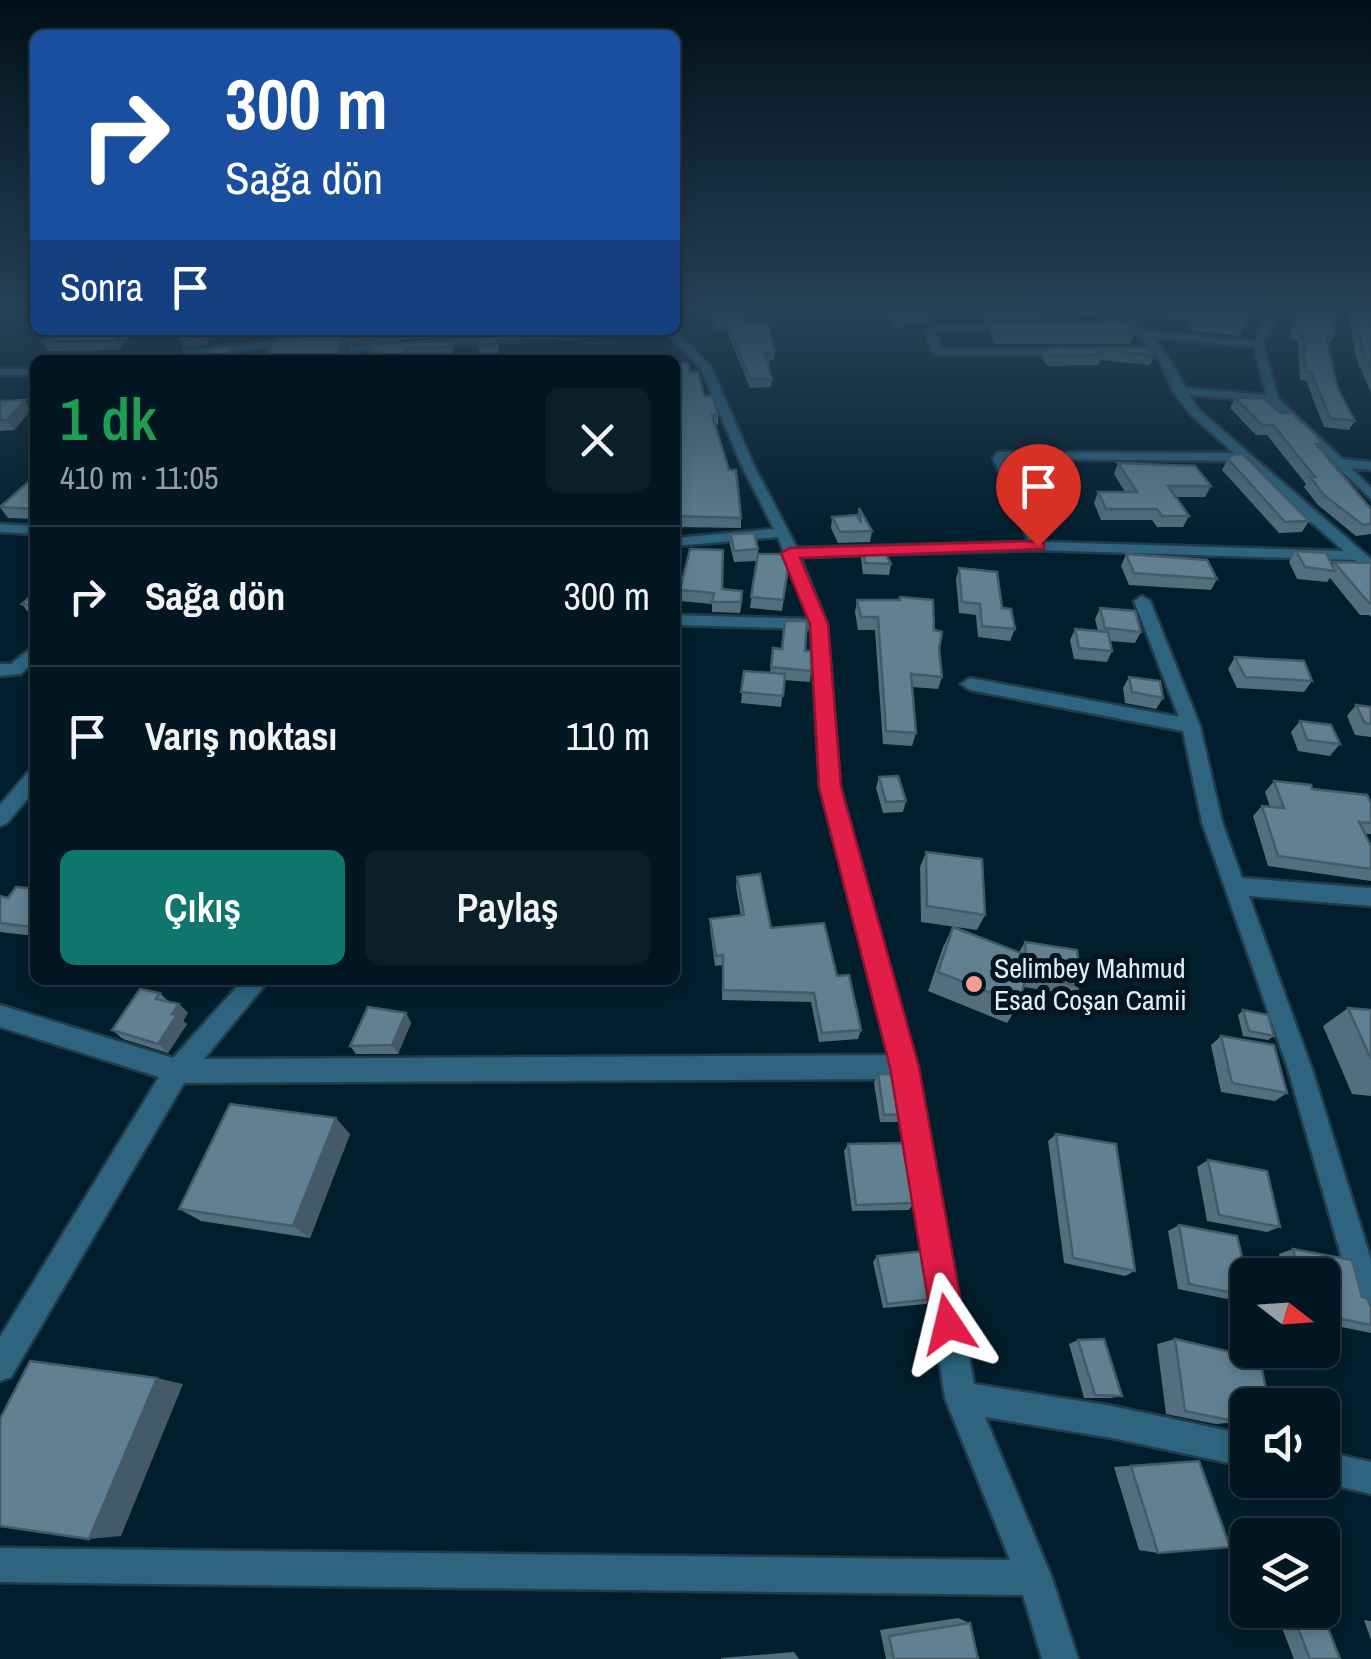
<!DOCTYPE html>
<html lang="tr">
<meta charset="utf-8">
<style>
body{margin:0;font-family:"Archivo Narrow",sans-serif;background:#0b1f2a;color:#f1f3f6;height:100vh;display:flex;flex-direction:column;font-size:38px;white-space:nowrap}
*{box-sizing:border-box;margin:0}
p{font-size:32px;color:#969fa5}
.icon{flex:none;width:55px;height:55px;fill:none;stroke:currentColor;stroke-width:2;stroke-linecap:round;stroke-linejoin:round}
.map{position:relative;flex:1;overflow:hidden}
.side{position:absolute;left:30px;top:355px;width:650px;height:630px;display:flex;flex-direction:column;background:#011621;border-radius:15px;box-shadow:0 5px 15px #0003,0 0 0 2px #23353f}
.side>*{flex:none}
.hud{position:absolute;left:30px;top:30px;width:650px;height:305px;border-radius:15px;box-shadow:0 5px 15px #0003,0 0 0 2px #23353f;background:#1a4fa0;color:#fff;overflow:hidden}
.needle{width:65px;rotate:107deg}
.tools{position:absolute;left:1230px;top:1258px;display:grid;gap:20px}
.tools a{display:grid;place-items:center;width:110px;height:110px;border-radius:15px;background:#011621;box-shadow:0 5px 15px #0003,0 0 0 2px #23353f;font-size:50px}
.pin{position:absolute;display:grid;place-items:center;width:85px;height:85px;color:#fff;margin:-102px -42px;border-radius:50% 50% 50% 0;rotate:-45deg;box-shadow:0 0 10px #0007}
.pin .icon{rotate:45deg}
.me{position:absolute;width:110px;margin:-55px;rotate:350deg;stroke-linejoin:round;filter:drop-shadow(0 0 8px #0008)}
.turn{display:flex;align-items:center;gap:35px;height:210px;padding:0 30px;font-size:45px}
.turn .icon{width:130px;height:130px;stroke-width:2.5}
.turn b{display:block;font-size:70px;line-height:85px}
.then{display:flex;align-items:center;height:95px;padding:0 30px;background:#0003;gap:20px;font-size:38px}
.round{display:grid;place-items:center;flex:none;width:105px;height:105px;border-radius:15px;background:#0b1f2a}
.headline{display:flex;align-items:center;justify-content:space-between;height:170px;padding:0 30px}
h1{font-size:60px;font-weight:600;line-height:75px;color:#1e9e55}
.action{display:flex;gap:20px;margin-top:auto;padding:20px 30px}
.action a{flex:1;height:115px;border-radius:15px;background:#0f766e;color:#fff;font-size:40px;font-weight:600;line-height:115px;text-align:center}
.action a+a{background:#0b1f2a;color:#f1f3f6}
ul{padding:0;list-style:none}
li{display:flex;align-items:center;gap:30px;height:140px;padding:0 30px;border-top:2px solid #23353f}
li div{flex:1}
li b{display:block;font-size:38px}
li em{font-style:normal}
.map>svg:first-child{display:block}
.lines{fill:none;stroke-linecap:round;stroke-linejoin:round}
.street-casing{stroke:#203b49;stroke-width:5}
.street{fill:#2e647f;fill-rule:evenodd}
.wall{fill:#536f7e}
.shaded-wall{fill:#445a66}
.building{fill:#618192;stroke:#445a66;stroke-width:2.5}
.route{fill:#e11d48;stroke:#92132f;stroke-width:2.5}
.poi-dot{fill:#f59d8f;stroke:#01151f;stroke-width:4}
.labels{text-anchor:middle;stroke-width:10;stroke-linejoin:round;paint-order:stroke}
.poi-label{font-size:28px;fill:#deeff9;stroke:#01151f;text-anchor:start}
</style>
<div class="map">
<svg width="1371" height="1659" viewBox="0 0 1371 1659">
<rect width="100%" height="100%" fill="#011e2c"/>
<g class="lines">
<defs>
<path id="street" d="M872 312H882V313L877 316Z
M1108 312H1120L1146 331 1255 341 1269 312H1279L1263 344 1278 398 1342 459 1371 462V470L1351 468 1371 488V499L1270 402 1190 395 1199 410 1371 559V571L1355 560 1038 550 800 557 827 624 840 787 917 1067 974 1384 1112 1406 1248 1435V1467L1112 1438 985 1417 1052 1578 1078 1659H1042L1023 1595 0 1582V1548L1010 1560 945 1398 895 1079 184 1083 11 1377 0 1381V1337L159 1077 0 1027V1005L173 1058 243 980H269L204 1059 890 1055 820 787 811 629 675 625V615L809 619 778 537 675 546V538L774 529 742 466 701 368 664 330H675L711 367 754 466 797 548 1029 542 993 458 998 452 1234 453 1190 414 1173 391 1156 354 1118 353V349L1122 348H1150L1128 325ZM1152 338 1254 347 1266 395 1186 388 1164 351ZM1006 459 1242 461 1344 551 1043 542Z
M1015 323 1019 328 936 332 941 349H1068L1073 352 1068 355H937L932 352 925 329 930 326Z
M596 330H648L643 333 427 347 422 344 427 341Z
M298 338 302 343 173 360 186 351Z
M394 343 399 346 398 348 358 351 355 360H345L349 346Z
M0 369H35V375H0Z
M0 524 35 526V534L0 532Z
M1142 596 1150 601 1200 726 1222 822 1242 878 1371 888V906L1249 896 1312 1069 1371 1260V1323L1361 1318 1356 1308 1288 1069 1202 822 1183 731 970 690 961 684 970 678 1179 717 1134 601Z
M35 645V660L21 674 0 676V664H11Z
M35 770V790L7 823 0 826V805L28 772Z
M1322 1451 1371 1462V1494L1314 1480H1322Z"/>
</defs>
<use href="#street" class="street-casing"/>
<use href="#street" class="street"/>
</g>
<path class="wall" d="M710 312H713L775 352 774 360 767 361 772 379 771 387 750 388 726 329 717 330Z
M888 312H930L932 315 930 323 895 327Z
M982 312H1246L1244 327 1240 336 1191 331 1188 321 1166 319 1164 312 985 321Z
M1296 312H1336L1333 337 1328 345 1337 387 1355 421 1349 430 1324 427 1306 381 1300 380 1298 341 1290 339Z
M1348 312H1371V393L1356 358Z
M992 324 1134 335 1130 344H994L990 334Z
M56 330H133L134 331 120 350 47 351 42 342Z
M285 330H458L457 335 346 345 344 353 303 336H287Z
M479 330H498V332L480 333Z
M497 336 499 353 480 355 478 345Z
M451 340 453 349 451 356 410 357 408 360H374L376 358 371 354 368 345Z
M1045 348H1147L1154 356 1150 365 1100 360 1098 365 1048 366 1042 358Z
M690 373 718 415V425H715L741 518V528L678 527 675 532Z
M1235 398 1280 413 1322 444 1320 448 1371 509V534L1356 536 1318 505 1304 487 1306 484 1267 435H1256L1230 408Z
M0 401 31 410 14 430 0 431Z
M1228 459 1309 521 1302 532 1279 533 1222 470Z
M1118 463 1211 486 1205 497H1175L1189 516 1183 527H1157L1152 520H1101L1094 503 1098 492H1125L1114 474Z
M35 476V519L8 518 0 507Z
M859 508 872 531 870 542 838 543 831 528 832 517 858 516Z
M731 534 758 549V554L789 562 782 611 750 608 757 561 734 562 730 545Z
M863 548 891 564 889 575 863 574 861 559Z
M1296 551 1332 565 1334 562 1371 563V617L1369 615H1360L1330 578 1327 582 1297 579 1289 562Z
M1126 554 1217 579 1211 590 1129 585 1121 566Z
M959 568 1002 608 1015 629 1010 641 978 637 976 615 959 613 956 579Z
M722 589 742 601 740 613 712 612V604L680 601V590Z
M35 592V616H31L22 604Z
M857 600 934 630 942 677 938 689 912 687 916 733 912 746 883 744 875 630H858L855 612Z
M1100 608 1141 632 1135 643 1110 641 1112 651 1107 662 1074 659 1070 640 1075 629 1098 631 1095 619Z
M773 648 805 651 811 671 810 682 784 680 781 707 741 703 744 671 770 673Z
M1235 657 1312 681 1304 692 1237 688 1228 669Z
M1129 677 1163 698 1156 709 1125 703 1123 688Z
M1356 705 1371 707V737L1355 735 1347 716Z
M1300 721 1340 744 1330 756 1298 751 1291 732Z
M879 777 906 801 903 812 883 813 876 788Z
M1274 781 1371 803V834H1365L1371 846V881L1268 866 1253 816 1262 806 1270 807 1265 792Z
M926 852 985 915 977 930 921 922 920 867Z
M737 877 771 928 837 976 861 1030 858 1039 819 1042 811 1002 722 1000 723 965 715 966 710 929V919L741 916 736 887Z
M35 889V936L0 932V896L8 898Z
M953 927 1019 952 1025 942 1081 986 1074 995 1024 987 1019 1004 1007 1023 928 991 943 947Z
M160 993 169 1002 179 1004 188 1013 183 1021 187 1024 168 1053 123 1039 112 1030Z
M1348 1008 1371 1010V1096L1352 1094 1323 1026Z
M1243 1010 1274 1036 1268 1040 1243 1036 1238 1015Z
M406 1013 411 1023 398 1054H356L350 1046Z
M1221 1036 1287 1093 1275 1101 1221 1092 1211 1045Z
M878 1074 902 1114 898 1122H880L874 1083Z
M350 1134 310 1238 201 1221 179 1209Z
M1056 1134 1135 1271 1125 1276 1064 1263 1048 1141Z
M848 1144 914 1203 909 1210 852 1211 844 1151Z
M1208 1160 1280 1227 1267 1232 1207 1221 1197 1167Z
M1179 1225 1248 1282V1298L1237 1301 1178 1289 1168 1231Z
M1293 1249 1362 1297 1371 1325V1333L1322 1323V1275H1283L1279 1254Z
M877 1256 932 1299 926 1304 883 1308 873 1262Z
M1175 1339 1248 1405V1415L1236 1413 1238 1422 1216 1424 1166 1414 1157 1344Z
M1078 1340 1122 1396 1111 1398H1084L1069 1344Z
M1199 1461 1158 1553 1139 1550 1114 1467Z
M1275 1610H1321L1340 1659H1294Z
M958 1618 970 1623 978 1659H886L880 1630Z
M1364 1620 1371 1621V1640Z
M794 1652 799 1659H721V1658Z"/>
<path class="shaded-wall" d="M932 315 930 323 895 327 897 319Z
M124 330H133L134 331 120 350 115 341Z
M207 330H214L206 345 183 348 180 340Z
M402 330H458L457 335 346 345 343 360 339 353 343 335Z
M233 346 237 355 234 360H225Z
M408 348 410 357 408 360H401Z
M25 400 31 410 14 430 7 420Z
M179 1004 188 1013 183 1021 187 1024 168 1053 158 1044Z
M406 1013 411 1023 398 1054 392 1045Z
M336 1118 350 1134 310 1238 293 1226Z
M157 1378 183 1384 121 1536 89 1539Z"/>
<path class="building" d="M713 312H736L749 324 767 323 775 352 765 353 772 379H750L726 321 717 322Z
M893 312H930L932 315 897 319Z
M1187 312H1246L1248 315 1244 327 1195 322 1192 312Z
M1299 312H1336L1333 337 1326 336 1337 387 1355 421 1330 418 1311 372 1305 371 1303 332 1295 331Z
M1355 312H1371V369L1362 348Z
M1121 321 1134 335 996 334 992 324Z
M56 330H124L115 341 42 342Z
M186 330H207L203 337 180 340Z
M301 330H402L343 335 339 353 352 354 346 360H262L275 341 304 336Z
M497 336V344L478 345V337Z
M451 340 449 347 408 348 401 360H374L379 354 368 345Z
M233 346 224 359 251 360H200L212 348Z
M1045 348H1147L1154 356 1097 349 1102 355 1051 356Z
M688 363 690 373 698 372 704 396H713L718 415H712L729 470H736L741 518 678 516 675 521V364Z
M1235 398H1264L1280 413H1292L1315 434 1322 444H1316L1371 509V524L1363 525 1324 495 1310 477H1315L1273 425H1262Z
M25 400 7 420H0V401Z
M1233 454H1243L1309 521 1285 522 1228 459Z
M1118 463 1195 466 1211 486H1168L1189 516H1162L1157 509H1106L1098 492H1137Z
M35 476V509L0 507Z
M859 508 872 531 840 532 832 517 857 515 861 523Z
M754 533 758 549 734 551 731 534Z
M881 547 891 564 865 563 863 548Z
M690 549 723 550 722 589 742 591 741 602H712L714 593 680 590Z
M1296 551 1326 553 1335 571 1305 567Z
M758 554H786L789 562 783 600 751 597Z
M1126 554 1207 560 1217 579 1134 573Z
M1334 562 1371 563V603H1369Z
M959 568 997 572 1002 608 1011 609 1015 629 982 626 980 604 962 602Z
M35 592V605L22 604Z
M900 597 933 600 934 630 942 632 939 649 942 677 911 674 916 733 886 731 878 617H861L857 600H900Z
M1100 608 1135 611 1141 632 1105 628Z
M785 621H807L805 651H811V671L771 667 773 648 782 649Z
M1075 629 1108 632 1112 651 1079 648Z
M1235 657 1304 661 1312 681 1245 677Z
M744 671 785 674 783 696 741 692Z
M1129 677 1160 681 1163 698 1132 692Z
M1356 705 1371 707V724L1365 723Z
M1300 721 1331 725 1340 744 1307 740Z
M898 776 906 801 886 802 879 777Z
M1274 781 1311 785 1312 789 1367 795 1371 803V823L1359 822 1371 846V869L1278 856 1262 806 1284 808Z
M926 852 982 859 985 915 927 906Z
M760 874 771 928 824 923 837 976 849 975 861 1030 822 1033 814 993 723 990V955L716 956 710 919 744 915 737 877Z
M16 887 35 889V925L33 927 0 923V896L8 898Z
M953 927 1031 957 1019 1004 938 972Z
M1025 942 1077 950 1081 986 1028 977 1031 957 1026 955Z
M140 989 160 993 156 999 179 1004 172 1014 177 1015 158 1044 112 1030Z
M368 1007 406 1013 392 1045 350 1046Z
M1348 1008 1371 1010V1059Z
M1243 1010 1268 1015 1274 1036 1249 1031Z
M1221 1036 1274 1045 1287 1093 1232 1083Z
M878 1074H896L902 1114 884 1115Z
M230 1104 336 1118 293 1226 179 1209Z
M1056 1134 1116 1144 1135 1271 1073 1258Z
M903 1143 914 1203 856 1205 848 1144Z
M1208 1160 1267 1171 1280 1227 1219 1215Z
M1179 1225 1237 1236 1248 1282V1296L1189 1284Z
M1293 1249 1352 1260 1362 1297 1367 1298 1371 1307V1325L1322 1315V1275H1299Z
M925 1251 932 1299 887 1304 877 1256Z
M1104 1339 1122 1396 1095 1395 1078 1340Z
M1175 1339 1260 1359 1269 1405H1248V1407L1234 1404 1238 1422 1185 1411Z
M30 1361 157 1378 89 1539 0 1526V1419Z
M1199 1461 1230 1547 1158 1553 1131 1466Z
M1291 1610H1321L1340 1659H1310Z
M970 1623 978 1659H894L889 1636Z"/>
<linearGradient id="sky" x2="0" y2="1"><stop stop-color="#011018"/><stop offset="0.57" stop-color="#274156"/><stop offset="1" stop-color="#274156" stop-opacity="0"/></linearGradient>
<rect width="1371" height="544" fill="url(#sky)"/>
<path class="route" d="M1038 541 1044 543V549L800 558 828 624 841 787 919 1067 965 1324 960 1336 948 1341 937 1336 932 1324 890 1067 819 787 810 624 781 553 790 548Z"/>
<circle class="poi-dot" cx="974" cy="984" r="10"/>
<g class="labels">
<g class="poi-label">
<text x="994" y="978">Selimbey Mahmud<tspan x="994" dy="32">Esad Coşan Camii</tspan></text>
</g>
</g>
</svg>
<div class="tools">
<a><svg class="needle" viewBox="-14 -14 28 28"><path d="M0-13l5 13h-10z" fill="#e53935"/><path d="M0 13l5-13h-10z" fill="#969fa5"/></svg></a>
<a><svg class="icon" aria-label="sound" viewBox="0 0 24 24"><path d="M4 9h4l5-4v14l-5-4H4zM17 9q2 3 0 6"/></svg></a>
<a><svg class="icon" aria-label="layers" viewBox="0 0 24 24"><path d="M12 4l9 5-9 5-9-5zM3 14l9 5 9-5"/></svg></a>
</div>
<div class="pin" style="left:1038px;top:546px;background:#d93025"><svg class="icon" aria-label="arrive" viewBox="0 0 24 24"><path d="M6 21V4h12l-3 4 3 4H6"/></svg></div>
<svg class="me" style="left:948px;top:1324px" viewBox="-20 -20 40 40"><path d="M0-17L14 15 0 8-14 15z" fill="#e11d48" stroke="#fff" stroke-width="4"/></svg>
<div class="hud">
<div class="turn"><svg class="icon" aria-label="right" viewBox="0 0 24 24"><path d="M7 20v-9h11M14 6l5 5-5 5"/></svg><div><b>300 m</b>Sağa dön</div></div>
<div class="then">Sonra<svg class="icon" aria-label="arrive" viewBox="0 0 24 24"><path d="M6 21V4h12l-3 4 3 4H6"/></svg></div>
</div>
<section class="side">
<div class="headline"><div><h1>1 dk</h1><p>410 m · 11:05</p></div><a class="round"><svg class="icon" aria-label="close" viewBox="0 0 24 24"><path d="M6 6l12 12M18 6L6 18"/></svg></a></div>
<ul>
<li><svg class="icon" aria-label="right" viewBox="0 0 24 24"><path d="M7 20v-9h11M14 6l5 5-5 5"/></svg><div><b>Sağa dön</b></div><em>300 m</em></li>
<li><svg class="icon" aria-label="arrive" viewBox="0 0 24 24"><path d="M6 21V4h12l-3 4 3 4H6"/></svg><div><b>Varış noktası</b></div><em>110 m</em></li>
</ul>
<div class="action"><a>Çıkış</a><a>Paylaş</a></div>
</section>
</div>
